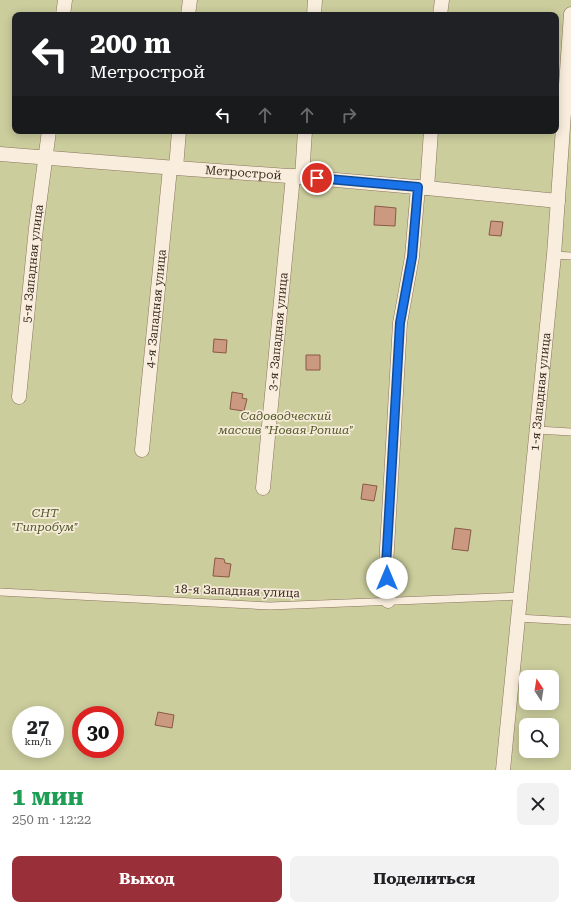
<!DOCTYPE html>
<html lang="ru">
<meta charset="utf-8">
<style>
body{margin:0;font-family:"Roboto Serif",serif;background:#f2f2f2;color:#202124;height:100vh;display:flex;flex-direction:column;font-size:15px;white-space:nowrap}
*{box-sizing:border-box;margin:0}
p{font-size:13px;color:#757577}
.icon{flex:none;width:22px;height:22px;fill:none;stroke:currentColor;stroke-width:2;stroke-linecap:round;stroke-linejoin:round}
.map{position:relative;height:770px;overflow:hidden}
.drawer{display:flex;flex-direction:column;background:#fff;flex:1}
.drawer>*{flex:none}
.banner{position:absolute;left:12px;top:12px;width:547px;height:122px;border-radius:8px;box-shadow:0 2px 10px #0003;background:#202124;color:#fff;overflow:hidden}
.needle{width:26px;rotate:348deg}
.controls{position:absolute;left:519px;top:670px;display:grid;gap:8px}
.controls a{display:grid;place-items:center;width:40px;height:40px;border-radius:8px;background:#fff;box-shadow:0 2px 10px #0003;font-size:20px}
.speed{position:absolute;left:12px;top:706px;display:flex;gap:8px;font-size:20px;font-weight:700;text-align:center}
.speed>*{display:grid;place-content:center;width:52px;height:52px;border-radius:50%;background:#fff;box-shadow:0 2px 10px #0003;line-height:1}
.speed small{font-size:10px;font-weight:400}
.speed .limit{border:6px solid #d22;background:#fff;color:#111}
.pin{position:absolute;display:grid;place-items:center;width:34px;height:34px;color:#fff;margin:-17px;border:2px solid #fff;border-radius:50%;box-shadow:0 1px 4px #0007}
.me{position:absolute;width:44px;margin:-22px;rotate:0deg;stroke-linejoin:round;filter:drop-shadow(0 0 3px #0008)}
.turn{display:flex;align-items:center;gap:14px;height:84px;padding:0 12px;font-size:18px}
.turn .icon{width:52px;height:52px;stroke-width:2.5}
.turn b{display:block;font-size:28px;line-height:34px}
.lanes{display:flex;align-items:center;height:38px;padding:0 12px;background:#0003;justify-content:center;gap:20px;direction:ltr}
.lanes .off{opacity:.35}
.round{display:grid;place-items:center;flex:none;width:42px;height:42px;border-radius:8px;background:#f2f2f2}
.head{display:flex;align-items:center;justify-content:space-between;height:68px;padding:0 12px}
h1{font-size:24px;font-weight:700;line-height:30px;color:#1e9e55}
.primary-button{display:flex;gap:8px;margin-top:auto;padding:8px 12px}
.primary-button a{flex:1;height:46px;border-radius:8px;background:#992f39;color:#fff;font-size:16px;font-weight:700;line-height:46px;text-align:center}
.primary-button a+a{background:#f2f2f2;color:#202124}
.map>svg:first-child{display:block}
.green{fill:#cbcd9d;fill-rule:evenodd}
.building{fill:#cb9980;stroke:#8a5944}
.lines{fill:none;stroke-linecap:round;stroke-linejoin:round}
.lane-casing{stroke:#8b725e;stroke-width:8}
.street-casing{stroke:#8b725e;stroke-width:15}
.lane{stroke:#f9eedd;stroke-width:7}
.street{stroke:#f9eedd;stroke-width:14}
.route-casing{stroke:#114b97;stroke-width:10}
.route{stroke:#1a73e8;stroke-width:7}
.labels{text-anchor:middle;stroke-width:3.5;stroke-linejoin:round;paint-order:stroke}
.street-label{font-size:12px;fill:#3c2c21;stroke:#f6ebd9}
.park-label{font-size:12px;font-style:italic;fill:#505828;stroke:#f6ebd9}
</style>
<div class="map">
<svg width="571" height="770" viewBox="0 0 571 770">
<rect width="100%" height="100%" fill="#eee0c9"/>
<path class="green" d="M0 0H571V770H0ZM15 15H556V131H15ZM526 677H552V703H526ZM21 715H55V749H21ZM81 715H115V749H81ZM526 725H552V751H526Z"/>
<path class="building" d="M375 206 396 208 395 226 374 225Z
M491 221 503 222 501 236 489 235Z
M214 339 227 340 226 353 213 352Z
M306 355H320V370H306Z
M232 392 243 394 242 398 247 399 244 411 230 409Z
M363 484 377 486 374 501 361 499Z
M455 528 471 530 468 551 452 549Z
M215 558 224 559 225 563 231 564 229 577 213 576Z
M158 712 174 715 172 728 155 725Z"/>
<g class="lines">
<defs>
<path id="lane" d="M554 255 571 256
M537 430 571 432
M0 592 270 606 520 596
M518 618 571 621"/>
<g id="street">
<path d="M63 15 65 0"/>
<path d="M188 15 190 0"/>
<path d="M314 15 315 0"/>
<path d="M440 15 442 0"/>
<path id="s1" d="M0 154 176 168 302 177 427 188 558 201"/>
<path d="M176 168 179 131"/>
<path d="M302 177 305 131"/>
<path d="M427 188 431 131"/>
<path id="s2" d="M19 397 36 228 49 131"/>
<path id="s3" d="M142 450 170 168"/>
<path id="s4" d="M263 488 293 176"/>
<path d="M388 601 386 566 400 323 412 257 418 187"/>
<path id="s5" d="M503 770 554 255 571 14"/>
</g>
</defs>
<use href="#lane" class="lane-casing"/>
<use href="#street" class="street-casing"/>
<use href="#lane" class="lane"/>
<use href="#street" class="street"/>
</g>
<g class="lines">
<defs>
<path id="route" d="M317 178 418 187 412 257 400 323 386 566 387 578"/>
</defs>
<use href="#route" class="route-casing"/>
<use href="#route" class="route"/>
</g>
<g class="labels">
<g class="street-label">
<text dy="4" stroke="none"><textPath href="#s1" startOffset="244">Метрострой</textPath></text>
<text dy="4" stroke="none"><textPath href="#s2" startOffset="134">5-я Западная улица</textPath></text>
<text dy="4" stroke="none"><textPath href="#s3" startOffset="142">4-я Западная улица</textPath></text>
<text dy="4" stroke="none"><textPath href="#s4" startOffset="157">3-я Западная улица</textPath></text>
<text dy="4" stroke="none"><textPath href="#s5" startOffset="380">1-я Западная улица</textPath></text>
<text transform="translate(237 591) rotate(2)" y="4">18-я Западная улица</text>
</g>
<g class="park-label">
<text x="286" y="420">Садоводческий<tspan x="286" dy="14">массив "Новая Ропша"</tspan></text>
<text x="45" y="517">СНТ<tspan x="45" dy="14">"Гипробум"</tspan></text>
</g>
</g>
</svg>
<div class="controls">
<a><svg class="needle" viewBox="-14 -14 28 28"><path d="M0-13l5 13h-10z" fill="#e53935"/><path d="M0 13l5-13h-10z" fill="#757577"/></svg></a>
<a><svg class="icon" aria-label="search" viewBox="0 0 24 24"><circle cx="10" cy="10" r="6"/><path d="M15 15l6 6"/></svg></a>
</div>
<div class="speed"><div>27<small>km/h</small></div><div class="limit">30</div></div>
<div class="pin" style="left:317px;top:178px;background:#d93025"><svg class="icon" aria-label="arrive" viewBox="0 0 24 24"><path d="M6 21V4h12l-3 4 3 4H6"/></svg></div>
<svg class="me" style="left:387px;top:578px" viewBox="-20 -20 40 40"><circle r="19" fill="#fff"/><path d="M0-13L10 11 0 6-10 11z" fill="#1a73e8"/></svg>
<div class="banner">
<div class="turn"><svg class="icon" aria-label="left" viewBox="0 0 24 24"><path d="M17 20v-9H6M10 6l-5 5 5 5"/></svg><div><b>200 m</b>Метрострой</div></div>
<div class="lanes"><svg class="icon" aria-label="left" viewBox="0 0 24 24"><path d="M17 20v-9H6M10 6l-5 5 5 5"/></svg><svg class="icon off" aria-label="ahead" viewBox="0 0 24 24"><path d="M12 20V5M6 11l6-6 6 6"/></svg><svg class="icon off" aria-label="ahead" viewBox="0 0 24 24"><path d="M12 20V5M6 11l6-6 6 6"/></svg><svg class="icon off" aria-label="right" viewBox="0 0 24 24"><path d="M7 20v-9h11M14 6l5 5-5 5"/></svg></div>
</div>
</div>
<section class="drawer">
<div class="head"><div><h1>1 мин</h1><p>250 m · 12:22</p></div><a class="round"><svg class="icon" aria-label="close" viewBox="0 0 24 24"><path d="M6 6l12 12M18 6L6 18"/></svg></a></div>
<div class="primary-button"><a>Выход</a><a>Поделиться</a></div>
</section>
